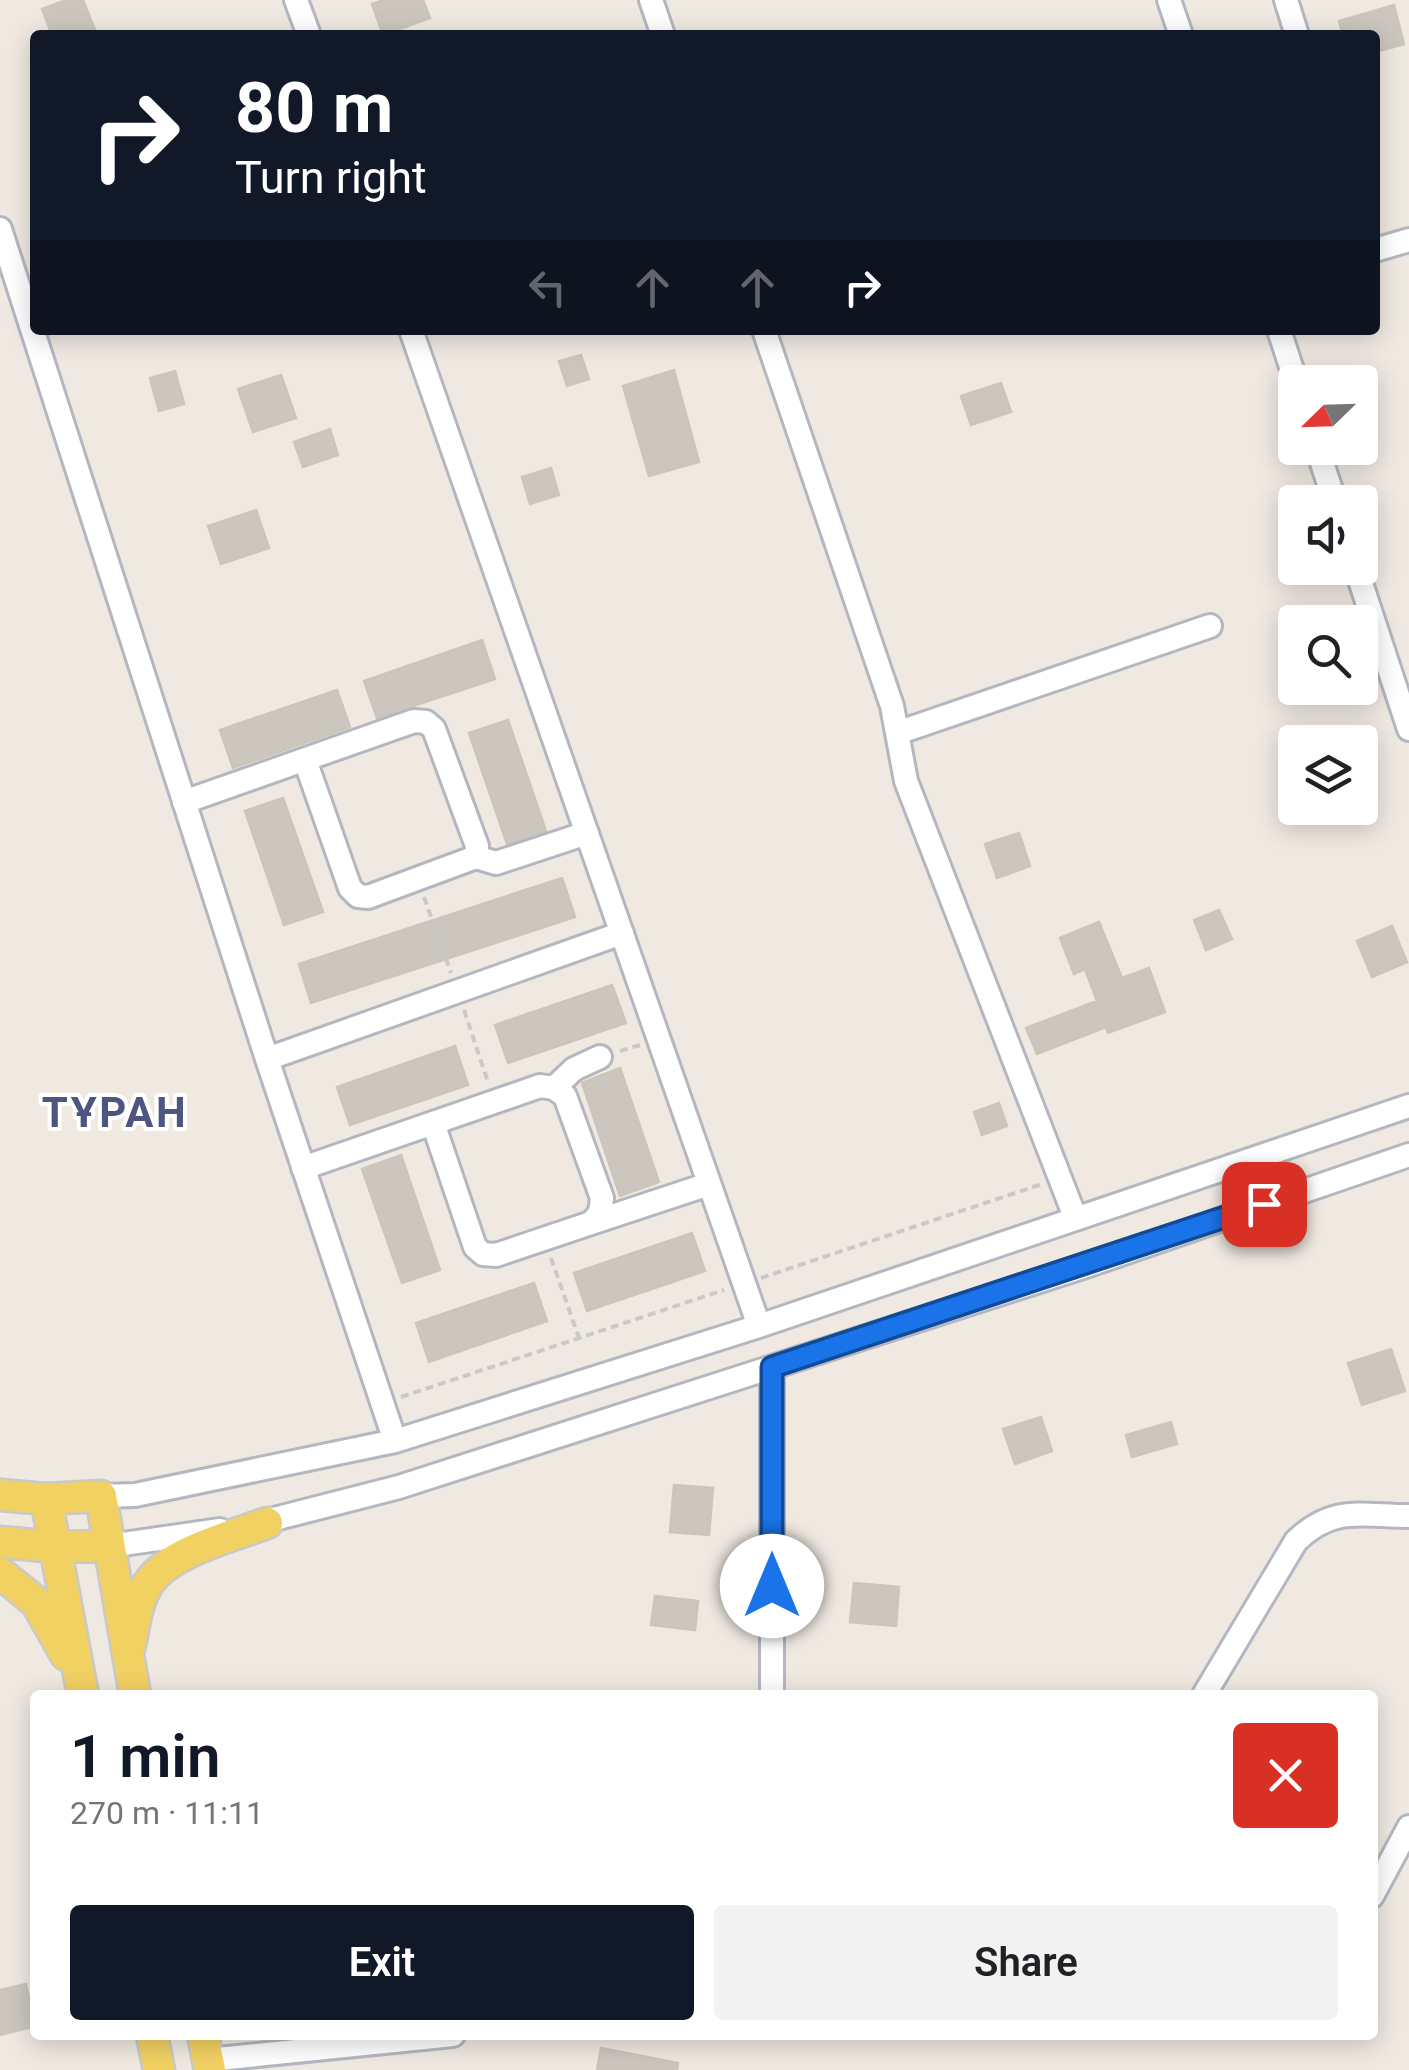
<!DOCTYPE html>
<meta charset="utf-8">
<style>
body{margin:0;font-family:Roboto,sans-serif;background:#f2f2f2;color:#202124;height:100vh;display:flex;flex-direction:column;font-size:38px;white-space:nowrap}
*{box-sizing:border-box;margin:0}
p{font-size:32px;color:#757577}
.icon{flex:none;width:55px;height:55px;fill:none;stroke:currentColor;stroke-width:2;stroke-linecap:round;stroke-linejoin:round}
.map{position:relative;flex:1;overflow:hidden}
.drawer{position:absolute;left:30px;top:1690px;width:1348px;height:350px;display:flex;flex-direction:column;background:#fff;border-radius:10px;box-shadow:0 5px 25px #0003}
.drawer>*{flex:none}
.banner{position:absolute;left:30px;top:30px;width:1350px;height:305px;border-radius:10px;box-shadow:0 5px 25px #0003;background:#111827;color:#fff;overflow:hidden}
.needle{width:65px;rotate:247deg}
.controls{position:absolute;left:1278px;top:365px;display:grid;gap:20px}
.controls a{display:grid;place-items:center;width:100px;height:100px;border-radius:10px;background:#fff;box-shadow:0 5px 25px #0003;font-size:50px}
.pin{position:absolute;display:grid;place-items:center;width:85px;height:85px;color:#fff;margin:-42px;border-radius:20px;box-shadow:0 5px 15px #0006}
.me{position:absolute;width:110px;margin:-55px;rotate:0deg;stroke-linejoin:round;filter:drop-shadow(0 0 8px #0008)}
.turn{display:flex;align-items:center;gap:35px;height:210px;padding:0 40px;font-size:45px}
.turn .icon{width:130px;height:130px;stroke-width:2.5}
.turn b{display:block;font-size:70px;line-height:85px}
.lanes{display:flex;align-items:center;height:95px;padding:0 40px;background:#0003;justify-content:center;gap:50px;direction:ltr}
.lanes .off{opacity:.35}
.round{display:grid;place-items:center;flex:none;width:105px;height:105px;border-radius:10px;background:#f2f2f2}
.head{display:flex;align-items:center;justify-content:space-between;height:170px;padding:0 40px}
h1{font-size:60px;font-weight:600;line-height:75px;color:#111827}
.action{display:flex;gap:20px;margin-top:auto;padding:20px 40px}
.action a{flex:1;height:115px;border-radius:10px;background:#111827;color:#fff;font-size:40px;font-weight:600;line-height:115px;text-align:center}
.action a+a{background:#f2f2f2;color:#202124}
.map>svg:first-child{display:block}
.building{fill:#cbc7bf;stroke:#cbc5ba;stroke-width:2.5}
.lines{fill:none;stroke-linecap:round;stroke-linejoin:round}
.minor-casing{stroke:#b4b7c1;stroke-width:28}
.major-casing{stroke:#c9c9c9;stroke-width:35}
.path{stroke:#c9c9c9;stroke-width:4;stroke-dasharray:8 5;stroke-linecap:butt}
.minor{stroke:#fff;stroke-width:22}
.major{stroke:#f2d163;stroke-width:30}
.route-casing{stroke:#114b97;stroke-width:25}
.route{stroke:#1a73e8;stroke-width:18}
.labels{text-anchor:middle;stroke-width:8;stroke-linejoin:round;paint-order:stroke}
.district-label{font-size:42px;font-weight:bold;letter-spacing:2.5px;fill:#4d5680;stroke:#fff}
</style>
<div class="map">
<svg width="1409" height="2070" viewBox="0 0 1409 2070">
<rect width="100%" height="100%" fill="#efe9e1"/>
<path class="building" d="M66 0H83L97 35H52L42 9Z
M384 0H423L430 18 383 35 372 4Z
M1394 5 1404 44 1375 52V35H1343L1339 21Z
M581 355 589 379 567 386 559 361Z
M674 370 699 462 649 476 623 386Z
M175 371 184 404 159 411 150 378Z
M281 375 296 418 253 432 238 389Z
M1001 383 1011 412 971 425 961 396Z
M330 429 338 455 303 467 294 442Z
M551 468 559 495 530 504 522 477Z
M256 510 269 548 221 564 208 526Z
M482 640 495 679 377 718 364 681Z
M337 690 350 727 233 768 220 730Z
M508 720 546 831 507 844 469 733Z
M283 798 323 912 284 925 245 811Z
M1019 833 1030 866 997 878 985 844Z
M562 878 575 917 311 1003 299 964Z
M1219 910 1232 939 1206 950 1194 920Z
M1099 922 1122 978 1149 968 1165 1012 1108 1033 1106 1027 1037 1054 1026 1028 1097 1001 1085 969 1074 974 1060 938Z
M1392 926 1407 962 1372 977 1357 941Z
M612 985 626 1023 508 1063 495 1025Z
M455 1046 468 1085 350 1125 337 1087Z
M620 1068 659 1182 620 1196 582 1083Z
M999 1103 1007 1126 982 1135 974 1112Z
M401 1155 440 1270 402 1283 362 1169Z
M692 1233 705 1271 587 1311 574 1273Z
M534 1283 547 1321 429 1362 416 1323Z
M1391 1349 1405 1391 1362 1405 1348 1363Z
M1041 1417 1052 1451 1015 1464 1003 1429Z
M1171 1422 1177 1444 1132 1457 1126 1435Z
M674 1485 713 1488 709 1535 670 1532Z
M854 1583 899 1587 896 1626 850 1622Z
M655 1596 698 1601 695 1630 651 1625Z
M26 1984 35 2026 0 2035V1990Z
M601 2048 678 2063 677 2070H597Z"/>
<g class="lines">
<defs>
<path id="minor" d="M296 0 309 35
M651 0 663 35
M1169 0 1181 35
M1286 0 1297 35
M0 229 267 1059 395 1441
M1375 250 1409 240
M411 330 759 1326
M764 330 892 706 906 781 1075 1217
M1279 330 1296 382
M1317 448 1335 502
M1356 568 1409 729
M897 733 1210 626
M184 802 414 721 426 722 434 729 477 846 476 857 368 897 358 896 350 888 305 760
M476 857 496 863 587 833
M267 1059 622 933
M554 1088 574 1069 600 1057
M303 1168 540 1086 554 1088 565 1096 602 1198 600 1213 591 1223 496 1255 483 1254 475 1247 433 1123
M591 1223 709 1184
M101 1496 135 1495 395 1441 759 1326 1409 1106
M251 1525 399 1487 1083 1267 1409 1155
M109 1546 220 1530
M772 1695V1367
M1204 1695 1296 1541C1333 1505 1361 1516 1409 1516
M1372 1896 1409 1827
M208 2060 453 2035"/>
<path id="major" d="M0 1495 46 1499 101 1496 135 1695
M46 1499 83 1695
M0 1542 56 1547 109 1546
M0 1573 36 1602 66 1655
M130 1645C134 1625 137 1601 148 1584 168 1552 233 1536 267 1523
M152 2035 159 2070
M203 2035 210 2070"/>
</defs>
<use href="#minor" class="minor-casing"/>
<use href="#major" class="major-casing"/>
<path class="path" d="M424 897 451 973
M464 1010 488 1082
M620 1051 640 1045
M551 1258 579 1338
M761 1278 1042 1184
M401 1397 724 1290"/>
<use href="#minor" class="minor"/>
<use href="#major" class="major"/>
</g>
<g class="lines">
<defs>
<path id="route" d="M772 1586V1367L1264 1204"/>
</defs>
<use href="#route" class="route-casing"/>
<use href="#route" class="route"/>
</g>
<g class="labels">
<g class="district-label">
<text x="115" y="1127">ТҰРАН</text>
</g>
</g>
</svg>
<div class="controls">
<a><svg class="needle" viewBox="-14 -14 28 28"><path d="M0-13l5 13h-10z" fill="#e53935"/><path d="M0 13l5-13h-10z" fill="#757577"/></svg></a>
<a><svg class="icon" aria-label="sound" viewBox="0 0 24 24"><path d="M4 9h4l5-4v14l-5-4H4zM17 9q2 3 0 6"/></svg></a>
<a><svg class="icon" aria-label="search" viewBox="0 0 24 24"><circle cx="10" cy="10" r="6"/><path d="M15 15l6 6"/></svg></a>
<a><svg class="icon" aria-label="layers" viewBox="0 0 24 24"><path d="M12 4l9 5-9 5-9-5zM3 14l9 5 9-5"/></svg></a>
</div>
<div class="pin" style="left:1264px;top:1204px;background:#d93025"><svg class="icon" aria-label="arrive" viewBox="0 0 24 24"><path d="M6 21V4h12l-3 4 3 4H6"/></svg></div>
<svg class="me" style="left:772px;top:1586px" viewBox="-20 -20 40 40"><circle r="19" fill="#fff"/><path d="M0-13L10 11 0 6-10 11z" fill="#1a73e8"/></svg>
<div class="banner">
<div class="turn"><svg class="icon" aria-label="right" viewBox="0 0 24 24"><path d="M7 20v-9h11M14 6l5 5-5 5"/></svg><div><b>80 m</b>Turn right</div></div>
<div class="lanes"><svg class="icon off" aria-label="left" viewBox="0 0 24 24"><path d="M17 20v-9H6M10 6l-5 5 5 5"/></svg><svg class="icon off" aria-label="ahead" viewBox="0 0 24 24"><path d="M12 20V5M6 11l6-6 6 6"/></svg><svg class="icon off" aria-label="ahead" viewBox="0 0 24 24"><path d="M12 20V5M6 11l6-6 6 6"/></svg><svg class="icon" aria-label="right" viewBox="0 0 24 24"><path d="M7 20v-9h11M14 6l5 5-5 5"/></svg></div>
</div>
<section class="drawer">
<div class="head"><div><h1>1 min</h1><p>270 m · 11:11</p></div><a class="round" style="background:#d93025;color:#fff"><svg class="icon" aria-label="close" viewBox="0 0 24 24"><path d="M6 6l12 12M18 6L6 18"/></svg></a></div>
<div class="action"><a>Exit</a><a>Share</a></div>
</section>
</div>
